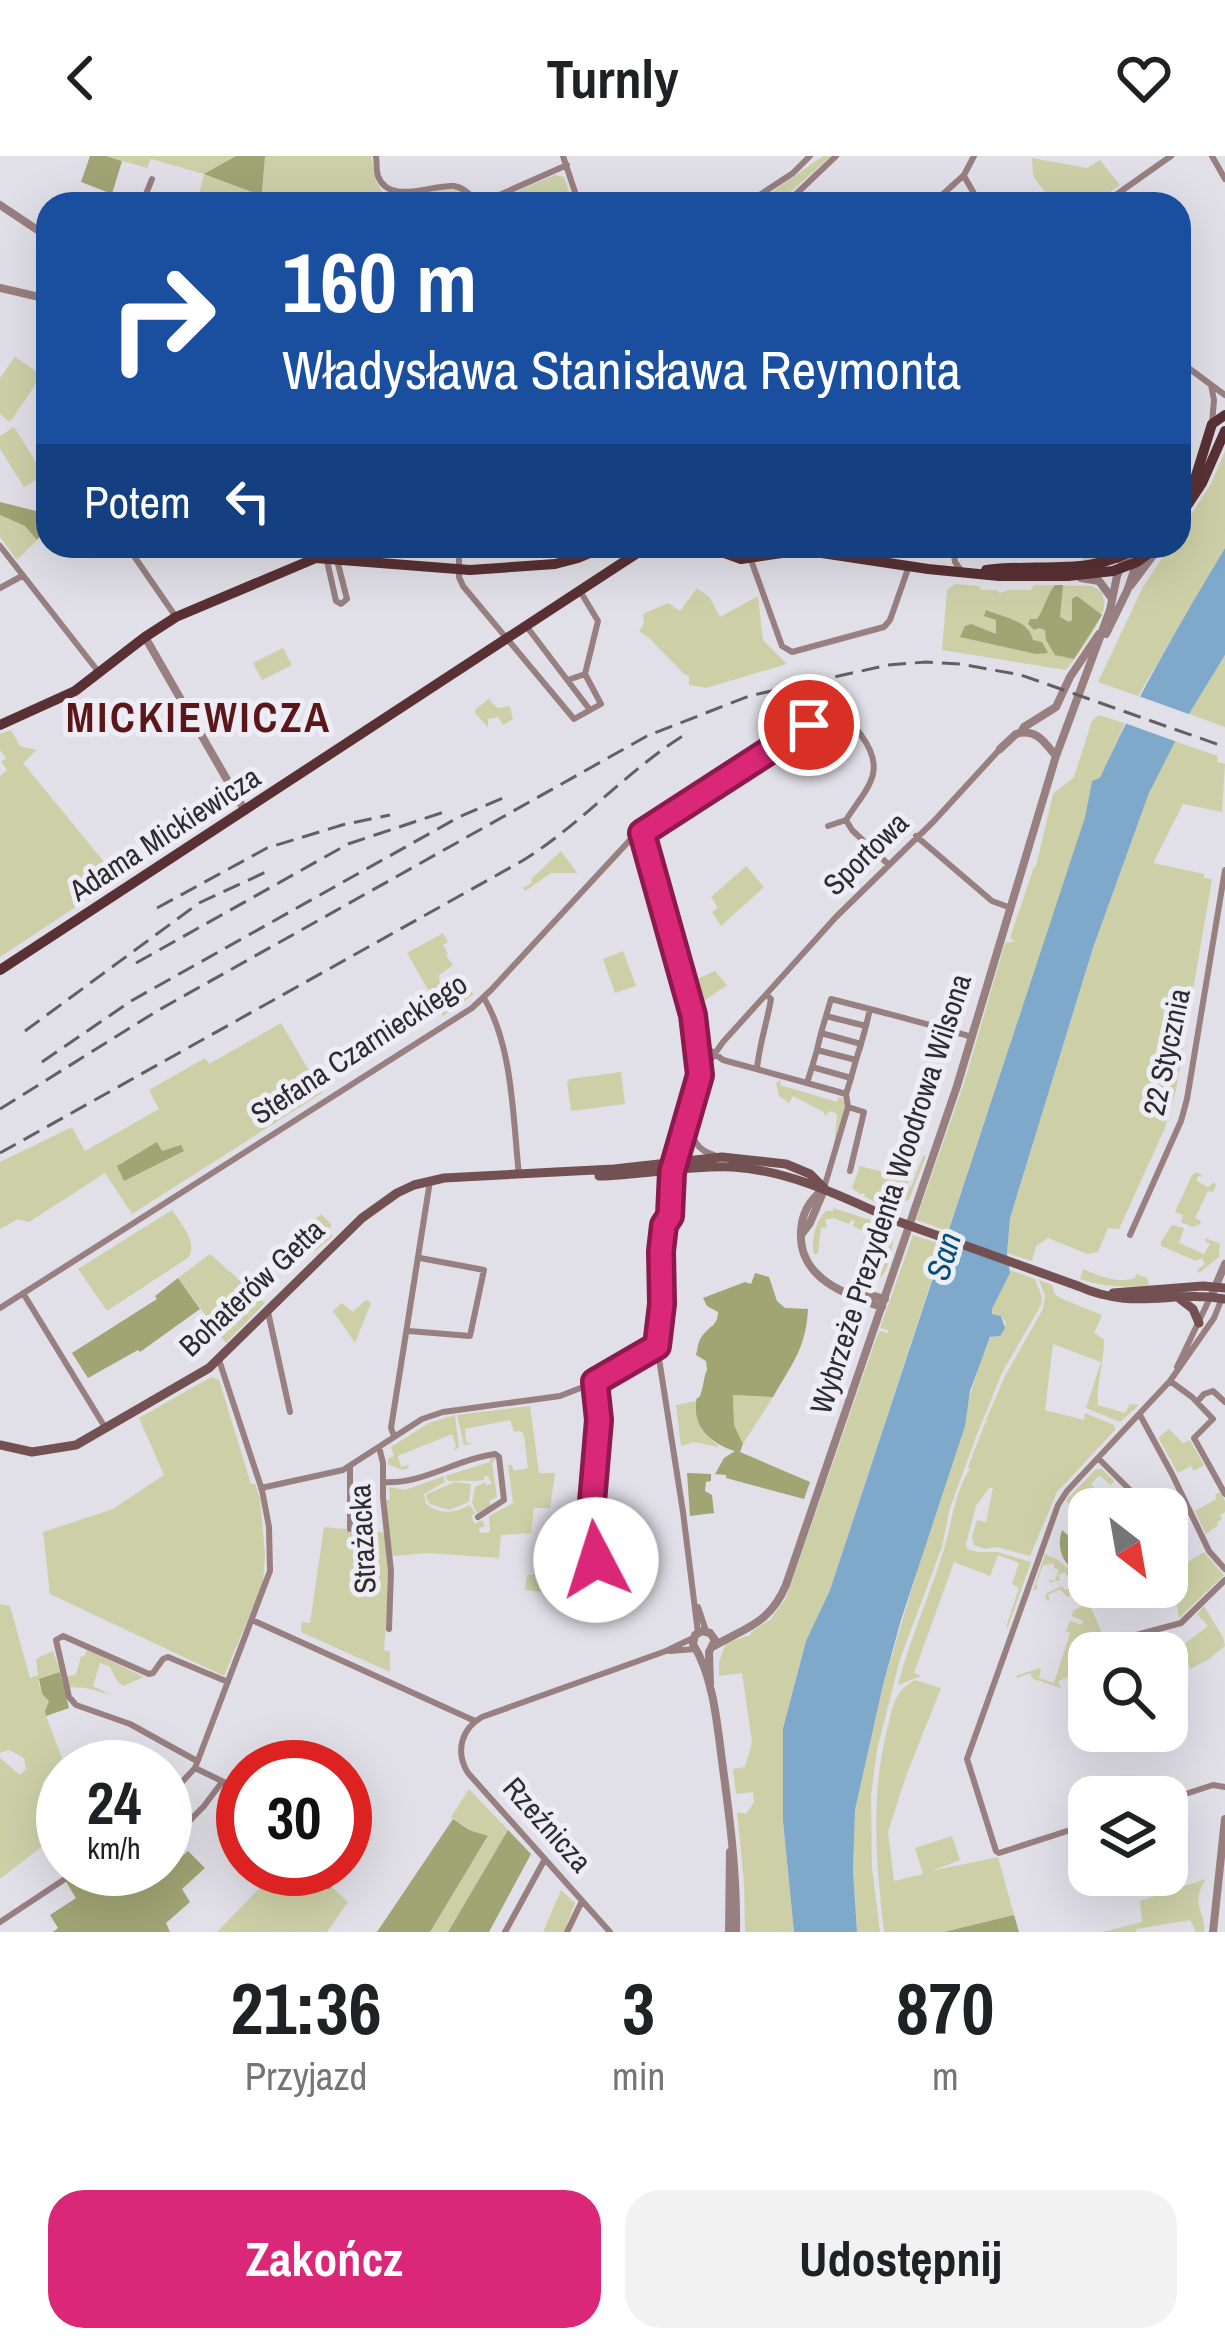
<!DOCTYPE html>
<html lang="pl">
<meta charset="utf-8">
<style>
body{margin:0;font-family:"Archivo Narrow",sans-serif;background:#f2f2f2;color:#202124;height:100vh;display:flex;flex-direction:column;font-size:45px;white-space:nowrap}
*{box-sizing:border-box;margin:0}
p{font-size:39px;color:#757577}
.icon{flex:none;width:66px;height:66px;fill:none;stroke:currentColor;stroke-width:2;stroke-linecap:round;stroke-linejoin:round}
.map{position:relative;height:1776px;overflow:hidden}
.side{display:flex;flex-direction:column;background:#fff;flex:1}
.side>*{flex:none}
.top-card{position:absolute;left:36px;top:36px;width:1155px;height:366px;border-radius:36px;box-shadow:0 12px 48px #0002;background:#1a4fa0;color:#fff;overflow:hidden}
.needle{width:78px;rotate:149deg}
.controls{position:absolute;left:1068px;top:1332px;display:grid;gap:24px}
.controls a{display:grid;place-items:center;width:120px;height:120px;border-radius:24px;background:#fff;box-shadow:0 12px 48px #0002;font-size:60px}
.speed{position:absolute;left:36px;top:1584px;display:flex;gap:24px;font-size:60px;font-weight:700;text-align:center}
.speed>*{display:grid;place-content:center;width:156px;height:156px;border-radius:50%;background:#fff;box-shadow:0 12px 48px #0002;line-height:1}
.speed small{font-size:30px;font-weight:400}
.speed .limit{border:18px solid #d22;background:#fff;color:#111}
.pin{position:absolute;display:grid;place-items:center;width:102px;height:102px;color:#fff;margin:-51px;border:6px solid #fff;border-radius:50%;box-shadow:0 3px 12px #0007}
.me{position:absolute;width:132px;margin:-66px;rotate:355deg;stroke-linejoin:round;filter:drop-shadow(0 0 9px #0008)}
.turn{display:flex;align-items:center;gap:42px;height:252px;padding:0 48px;font-size:54px}
.turn .icon{width:156px;height:156px;stroke-width:2.5}
.turn b{display:block;font-size:84px;line-height:102px}
.then{display:flex;align-items:center;height:114px;padding:0 48px;background:#0003;gap:24px;font-size:45px}
.eta{display:flex;justify-content:space-evenly;align-items:center;height:204px;text-align:center}
.eta b{font-size:72px;font-weight:800;line-height:84px}
.action{display:flex;gap:24px;margin-top:auto;padding:24px 48px}
.action a{flex:1;height:138px;border-radius:36px;background:#db2777;color:#fff;font-size:48px;font-weight:800;line-height:138px;text-align:center}
.action a+a{background:#f2f2f2;color:#202124}
header{display:flex;justify-content:space-between;align-items:center;height:156px;padding:0 48px;background:#fff;font-size:54px;font-weight:800}
.map>svg:first-child{display:block}
.green{fill:#cdd0a7}
.forest{fill:#a1a473}
.water{fill:#7fa9cb}
.pier{fill:#e1dfe7}
.lines{fill:none;stroke-linecap:round;stroke-linejoin:round}
.minor{stroke:#987f80;stroke-width:6}
.tertiary{stroke:#987f80;stroke-width:8}
.secondary{stroke:#735153;stroke-width:9}
.primary{stroke:#593134;stroke-width:10}
.rail{stroke:#616065;stroke-width:3;stroke-dasharray:18 9;stroke-linecap:butt}
.secondary-bridge{stroke:#735153;stroke-width:9}
.route-casing{stroke:#8e194d;stroke-width:30}
.route{stroke:#db2777;stroke-width:21}
.labels{text-anchor:middle;stroke-width:10;stroke-linejoin:round;paint-order:stroke}
.street-label{font-size:30px;fill:#2d2c2f;stroke:#eeecf5}
.water-label{font-size:33px;font-style:italic;fill:#054f7b;stroke:#eeecf5}
.district-label{font-size:42px;font-weight:bold;letter-spacing:3px;fill:#5b1619;stroke:#eeecf5}
</style>
<header><svg class="icon" aria-label="back" viewBox="0 0 24 24"><path d="M15 5l-7 7 7 7"/></svg>Turnly<svg class="icon" aria-label="heart" viewBox="0 0 24 24"><path d="M12 20l-8-8c-3-5 5-10 8-4 3-6 11-1 8 4z"/></svg></header>
<div class="map">
<svg width="1225" height="1776" viewBox="0 0 1225 1776">
<rect width="100%" height="100%" fill="#e1dfe7"/>
<path class="green" d="M106 0H236L206 17 262 36 265 0H371L376 25 385 41 365 48H197L204 18 151 3 147 12Z
M823 0H831L777 48H755Z
M1032 2 1087 12 1100 4 1120 29 1093 48H1054L1033 20Z
M555 19 564 21 573 48H488Z
M455 33 465 37 467 48H402L407 38Z
M15 201 42 219 10 266 0 258V222Z
M14 271 44 319 24 331 0 293V280Z
M1225 295V392L1138 540 1098 526 1143 431 1170 390H1179V377L1211 328Z
M0 359 25 370 37 384 17 404 0 381Z
M1038 390H1131L1114 399 1084 405 1079 397H1038L1034 394Z
M955 428 978 430 981 434H997L1000 437 1008 434H1031L1034 429 1092 430C1100 435 1103 435 1104 445 1107 461 1076 501 1066 514L942 494 947 434Z
M697 432 710 442 720 461 758 440 763 484 787 508 706 532 689 529V520L684 518 650 483 639 475 644 467 643 458 668 447 680 455Z
M283 492 292 509 262 524 253 507Z
M1225 499V571L1189 558Z
M490 542V545L498 552 510 550 513 563 503 569 498 561 488 563V571L475 557 476 553Z
M1098 559 1125 567 1100 623 1092 625 1085 661 948 1075 916 1064 965 924 1005 787 1015 785 1010 782 1034 711 1036 710 1053 638 1074 621 1092 565Z
M11 574 20 590 37 594 23 607 118 723 0 801V620L7 614 1 606 6 602 0 594V578Z
M1174 585 1218 600 1217 606 1225 608 1222 656 1183 648 1153 707 1204 718V722L1212 723 1176 934 1164 974 1119 1073 1108 1072 1098 1096 1087 1098 1048 1082 1036 1090 1032 1105 1007 1097 1010 1062 1093 792 1149 637Z
M561 695 577 717H551L525 735 523 732 532 727 531 723Z
M746 710 764 731 721 770 712 756 718 752 711 741Z
M443 777 448 786 443 789 448 798 446 800 453 809 439 819 440 831 448 838 467 833 474 838 443 860 407 797Z
M623 795 636 830 615 837 603 803Z
M715 815 727 829 698 849 693 825Z
M281 867 322 937 132 1058 105 1017 29 1066 18 1063 0 1073V1006L72 971 85 995 159 953 149 934 205 902 209 908Z
M621 916 625 948 571 955 567 926 570 923Z
M781 923 780 929 837 946 839 941 843 943 845 951 834 993 837 958 830 955 825 960 824 956 793 940 789 947 779 940 776 927Z
M923 1000H926L909 1044 895 1046 878 1042 876 1047 864 1040 865 1037 860 1038 852 1032 860 1010 898 1020 897 1024 902 1025 904 1021 909 1022 907 1030 911 1031Z
M1197 1016 1204 1021 1198 1020 1197 1025 1208 1031 1214 1026 1216 1029 1213 1036 1208 1035 1195 1062 1201 1065 1200 1068 1192 1071 1181 1066 1183 1059 1175 1056 1192 1019Z
M833 1052 880 1067 876 1077 893 1085C890 1105 885 1132 861 1128L865 1120 870 1122 880 1113 876 1109 878 1106 883 1107 884 1103 880 1101 874 1082 865 1076 867 1071 863 1075 853 1070 855 1065 852 1064 849 1068 833 1062 825 1064 827 1069 826 1072 821 1071 818 1098H814C811 1082 815 1067 826 1055H833Z
M172 1054C181 1068 197 1084 189 1101L107 1155 78 1113Z
M321 1058 332 1069 327 1075 333 1080 314 1096 299 1076Z
M1172 1069 1184 1072 1179 1087 1204 1098 1210 1088 1205 1085 1206 1082 1220 1088 1219 1101 1199 1117 1197 1114 1205 1108 1202 1102 1196 1105 1161 1090V1086Z
M913 1079 943 1089 830 1434 806 1485 783 1571V1665L794 1776H745L744 1726 737 1656 746 1658 754 1646 753 1636 736 1638 733 1613 745 1611 752 1586 742 1517 719 1520V1506L726 1487 751 1479V1476L770 1464 786 1442 877 1180 880 1175 888 1177V1174L880 1172Z
M210 1098 265 1147 226 1187 178 1122Z
M1083 1113C1100 1120 1118 1128 1135 1122L1137 1118 1147 1122 1149 1129C1124 1132 1104 1131 1080 1123Z
M1010 1114 1035 1123 1042 1141 1041 1149 1002 1217 976 1281 950 1352 942 1391 900 1503 877 1594 871 1639 872 1712 880 1776H857L853 1715 855 1654 883 1529 981 1203 991 1181 1000 1180 1006 1167 1001 1160 992 1158V1153Z
M1039 1124 1052 1129 1054 1137 1060 1142 1102 1159 1094 1177 1104 1183C1104 1206 1096 1228 1098 1249L1125 1257 1130 1248 1139 1249 1120 1266 1086 1252 1101 1206 1053 1188 1045 1254 1084 1264 1085 1257 1114 1269 1115 1274 1057 1336 1030 1400 997 1391 985 1393 974 1389 972 1381 977 1364 986 1366 993 1332H989L976 1350 966 1388 967 1393 977 1396H997L1031 1406 1008 1471H1006L1019 1432 1012 1428 1019 1407 998 1399 990 1420 954 1406 914 1517 921 1520 898 1529C910 1482 930 1439 944 1393 952 1367 955 1334 970 1313L968 1311 985 1267 988 1266 986 1264 1005 1220 1043 1153 1045 1140Z
M366 1144 371 1147 355 1187 333 1155 342 1147 353 1156Z
M211 1221 219 1224 251 1328H255L260 1342 265 1399 263 1427 224 1520 50 1438 43 1376 113 1353 164 1319 139 1262Z
M733 1239 773 1241 743 1288 734 1269Z
M696 1245 710 1282 719 1291 694 1286 681 1290 676 1249Z
M530 1250 539 1317H555L550 1352H534L531 1377 501 1379 499 1402 428 1397 392 1400 385 1344H390L389 1331 405 1334 444 1320 445 1326 424 1338 426 1348C440 1359 455 1357 470 1349L475 1357 471 1360 475 1368 482 1364 485 1370 479 1372 480 1377 490 1376 489 1360 513 1347 508 1309H512L514 1315 528 1312 524 1279 521 1275 514 1276 510 1264 465 1273 466 1286 472 1288 464 1289 457 1259Z
M455 1259 459 1292 453 1294 456 1290 452 1278 398 1300 401 1311 408 1309 409 1312 402 1314 388 1308V1303L394 1300 391 1291 429 1267Z
M1169 1273 1183 1287 1190 1284 1204 1309 1194 1315 1191 1310 1178 1317 1160 1285 1159 1281Z
M490 1300 496 1303 492 1307 497 1341 489 1345 491 1350 477 1357 472 1347 475 1331 485 1326 486 1329 492 1328 488 1320H484V1324C472 1326 461 1324 448 1325L445 1320 490 1306Z
M1096 1313H1102L1114 1325 1111 1329 1099 1319 1091 1329 1106 1343 1100 1353H1089V1375L1066 1344Z
M455 1326 471 1328 469 1346 449 1354 430 1348 426 1342 427 1338Z
M1220 1336 1225 1345V1356L1220 1359 1222 1363 1217 1366 1218 1369 1206 1378 1195 1355 1216 1343 1215 1339Z
M324 1371 386 1377 390 1417 384 1494 390 1496V1516L301 1476 302 1466 310 1467Z
M1204 1396 1224 1419 1179 1462 1171 1416H1167V1410L1170 1408 1173 1411 1184 1405 1186 1407Z
M1045 1398 1058 1404 1088 1430 1083 1435 1104 1481 1081 1488 1089 1505V1538L1076 1518 1058 1525 1061 1532 1033 1523 1030 1517 1017 1522 1016 1520 1039 1512 1041 1514 1039 1522 1054 1527 1070 1477 1066 1475 1070 1465 1081 1469 1083 1465 1072 1460 1073 1455 1082 1450 1076 1437 1067 1441 1060 1433 1048 1439 1050 1443 1047 1445 1045 1441 1047 1437 1062 1430 1065 1434 1073 1430 1072 1419 1067 1420 1065 1416 1058 1419 1060 1424 1049 1427 1050 1424 1055 1425 1059 1414 1054 1412V1408L1043 1409 1036 1429 1038 1433 1033 1434Z
M535 1409 551 1410 552 1437 525 1434 527 1419H534Z
M0 1448 10 1450 30 1522 38 1519 36 1503 53 1495 60 1516 38 1525 42 1538 49 1545 46 1560 62 1602 43 1626 41 1636 63 1659V1674L0 1723V1602L20 1619 26 1613 24 1602 9 1594 0 1597Z
M1204 1450 1223 1481 1225 1490 1209 1503 1190 1513 1183 1489 1208 1470 1197 1458Z
M87 1493 144 1521 123 1530 117 1525 110 1511 100 1507 93 1530 112 1539 86 1532 69 1531 67 1520 76 1519 81 1500 84 1501Z
M915 1524 941 1532 906 1620 888 1676 894 1725 923 1718 915 1692 952 1680 960 1704 931 1715 998 1701 1014 1759 944 1776H884C876 1706 870 1639 888 1570 893 1549 895 1535 915 1524Z
M469 1633 508 1674 448 1776H430L488 1681 469 1674 451 1661Z
M278 1713H310L328 1733 331 1730 348 1746 327 1776H217Z
M1206 1723C1189 1750 1206 1754 1204 1776H1196L1190 1764 1137 1773 1136 1776H1102L1142 1766 1140 1745Z
M561 1734 575 1747 564 1776H543Z"/>
<path class="forest" d="M90 0H106L122 5 112 38 81 26Z
M236 0H265L262 36 255 37 204 18Z
M0 346 36 355 46 374 37 384 25 370 0 359Z
M1055 429H1063L1060 461 1069 466 1072 464V443L1077 440 1102 459 1074 503 1055 499 1046 484 1045 474 1039 472 1034 474 1028 468 1030 463H1037C1045 452 1046 440 1055 429Z
M986 454C1002 461 1029 464 1033 484L1042 486 1048 497 1036 498 960 481 965 470 971 468 996 478V464L984 460Z
M157 986 162 995 181 989 184 995 124 1025 117 1010Z
M755 1117 769 1121 777 1145 785 1152 808 1153C806 1192 792 1208 773 1241L733 1239 734 1269 743 1288 740 1296 810 1326 804 1343 726 1322V1319L715 1318 724 1302 735 1295C717 1290 695 1275 696 1252 696 1233 698 1251 702 1233 704 1227 704 1220 707 1214L706 1205 696 1199C698 1192 698 1184 703 1179 711 1169 718 1169 718 1156L707 1150 703 1142 745 1126 751 1128Z
M178 1122 200 1153 140 1196 138 1194 88 1222 72 1197 157 1143 155 1140Z
M687 1317 711 1318V1325L706 1326 705 1335 712 1339 714 1357 690 1360Z
M1062 1374 1089 1398V1417C1065 1416 1055 1395 1062 1374Z
M60 1516 69 1552 46 1560 45 1555 49 1545 42 1538 39 1523Z
M453 1663 469 1674 488 1680 430 1776H377Z
M508 1674 531 1698 489 1776H448Z
M188 1695 205 1712 182 1733 190 1746 166 1767 170 1776H53L58 1772 50 1759 76 1742 66 1726 87 1713H107L115 1723 130 1713H146L155 1724Z
M1014 1759 1019 1776H944L952 1774Z"/>
<path class="water" d="M1225 392V499L1189 558 1149 637 1093 792 1010 1062 1007 1097 1010 1117 992 1153V1158L1001 1160 1005 1172 1000 1180 990 1181 970 1235 965 1270 901 1464 883 1529 855 1654 853 1715 857 1776H794L783 1665V1572L806 1485 830 1434 1085 661 1092 625 1100 622C1136 542 1180 467 1225 392Z"/>
<path class="pier" d="M1133 538 1194 560 1180 587 1119 565Z"/>
<g class="lines">
<path class="minor" d="M376 0C377 7 376 14 378 20 389 50 433 28 454 30 465 32 472 40 478 48
M563 0 579 48
M1212 0 1225 23
M964 20 980 48
M142 48 152 23
M479 48 567 9
M746 48 793 17 810 0
M790 48 795 39 836 0
M932 48 964 19 974 0
M1103 48 1171 0
M48 157 44 166 48 179
M1179 205 1225 239
M1211 229 1214 244 1212 267
M0 390 97 514
M127 390 176 461
M309 390 316 402
M459 390V421L463 430 574 563 601 548 585 518 568 524
M953 390 955 406 961 414
M751 404 782 490 792 496 884 471 890 464 909 410
M327 405 336 445 341 448 347 443 337 404
M0 432 22 420
M580 435 598 465 585 518
M527 471 590 554
M846 664 852 674 889 709
M828 670 846 664
M642 677 693 859 701 919 671 1023 670 1061 665 1069 661 1095 662 1148 657 1190 683 1356 698 1477
M916 680 992 745 1011 752
M484 842C513 890 513 964 519 1019
M870 853 866 870 826 860 831 843C878 855 925 867 972 881
M826 860 821 877 861 888 866 870
M821 877 817 894 856 904 861 888
M698 885 723 904 807 927
M817 894 812 911 851 922 856 904
M812 911 807 927 846 938 851 922
M757 913C759 889 767 867 771 843L767 839
M702 916 723 886 836 761 934 665 1000 593
M848 951 864 956 850 1015
M688 965C692 982 696 994 714 999
M824 1032 848 951 846 938
M664 1066 662 1017 682 970
M1130 1079 1181 965 1187 943 1225 714
M23 1137 106 1273
M0 1152 472 852 491 834 630 684 832 555C847 558 852 567 861 579 888 616 867 631 846 664
M268 1156 290 1256
M409 1175 470 1180 484 1114 420 1102
M1177 1211 1210 1142
M1170 1225 1192 1241 1213 1263 1194 1282 1225 1338
M1197 1246 1204 1238 1213 1235 1225 1246
M1140 1259 1172 1318 1209 1395 1225 1413
M394 1280 391 1272 430 1025
M379 1291 383 1307V1342L391 1415 389 1473
M1098 1302 1129 1333 1144 1353
M350 1311V1373
M383 1326C422 1329 456 1303 495 1298L499 1301 504 1344 478 1361
M261 1332 343 1314 422 1263 443 1256 560 1240 583 1231 657 1190
M590 1369 595 1376 596 1401 592 1406 586 1402 599 1264 596 1226
M1167 1392 1176 1409
M698 1451 706 1475
M252 1464 475 1565
M1084 1493 1181 1467 1225 1424
M670 1495 695 1493
M197 1605 130 1568 76 1549 69 1541 56 1484 63 1480 149 1518 153 1517 163 1503 168 1501 228 1526
M195 1612 226 1627 243 1639
M165 1644 195 1612 270 1415 269 1371 262 1334 219 1204
M1167 1644 1213 1629 1225 1631
M1089 1668 999 1697 996 1695 967 1603 1058 1349 1067 1335 1170 1225 1214 1162 1222 1142
M165 1690 204 1650 222 1626
M311 1713 328 1730
M0 1766 80 1713
M505 1776 545 1703
M567 1776 582 1745
M610 1776 468 1617C455 1596 461 1573 482 1561L666 1495 693 1482"/>
<path class="tertiary" d="M0 49 48 81
M0 132 48 143
M1081 422 1099 425 1111 441
M1131 429 1154 398
M1106 478 1127 435 1137 406
M145 481 245 655
M1021 576 1024 571 1056 551 1070 521 1099 478
M1000 593 1016 578C1035 572 1044 585 1055 599
M823 1033C809 1046 802 1056 801 1076 798 1122 846 1139 882 1151
M801 1079 810 1067 824 1034
M846 1135 853 1134 885 1143
M1211 1141 1225 1108
M714 1490C747 1471 770 1467 786 1429L957 930 1056 600 1110 454 1117 420 1123 405 1130 398
M710 1528 709 1496 715 1484 710 1477 702 1475 695 1479 693 1488C713 1520 717 1566 722 1605 730 1663 737 1718 736 1776
M729 1776 730 1696
M1213 1776 1225 1663"/>
<path class="secondary" d="M599 1020C643 1019 688 1009 732 1011 789 1014 843 1041 894 1064
M1078 1130C1133 1155 1171 1134 1225 1143
M1113 1137 1203 1130 1225 1132
M1180 1143 1193 1153 1199 1167
M0 1289 32 1296 76 1289 209 1212 362 1062 397 1037 414 1029 444 1022 614 1013 722 1001 786 1008 810 1018 824 1032"/>
<path class="primary" d="M1179 347 1195 323 1212 268 1225 259
M1179 362 1202 327 1225 275
M705 390 741 403 802 394 928 413 999 420H1068L1113 415 1137 406 1159 390
M986 414C1039 407 1093 421 1140 390
M0 569 75 535 145 481 176 461 316 402 470 414 555 408 578 402 607 390
M0 814 648 390"/>
<path class="rail" d="M157 752 267 692 342 669 390 659
M136 807 348 688 450 654
M25 875 199 747 268 715
M42 906 131 845 459 661 505 641
M0 953 157 855 647 580 749 540 888 509 926 506 960 508 1021 519 1225 591
M0 997 522 705C582 668 628 613 689 576"/>
<path class="secondary-bridge" d="M894 1064 1078 1130"/>
</g>
<g class="lines">
<defs>
<path id="route" d="M596 1404 595 1376 590 1370 599 1264 595 1226 657 1190 662 1148 661 1095 664 1069 670 1060 672 1016 700 919 693 859 642 677 809 569"/>
</defs>
<use href="#route" class="route-casing"/>
<use href="#route" class="route"/>
</g>
<g class="labels">
<g class="street-label">
<text transform="translate(165 678) rotate(-33)" y="10">Adama Mickiewicza</text>
<text transform="translate(866 698) rotate(-44)" y="10">Sportowa</text>
<text transform="translate(359 893) rotate(-33)" y="10">Stefana Czarnieckiego</text>
<text transform="translate(1167 896) rotate(-78)" y="10">22 Stycznia</text>
<text transform="translate(891 1038) rotate(-72)" y="10">Wybrzeże Prezydenta Woodrowa Wilsona</text>
<text transform="translate(252 1132) rotate(-43)" y="10">Bohaterów Getta</text>
<text transform="translate(363 1383) rotate(-93)" y="10">Strażacka</text>
<text transform="translate(547 1669) rotate(48)" y="10">Rzeźnicza</text>
</g>
<g class="water-label">
<text transform="translate(943 1100) rotate(-73)" y="12">San</text>
</g>
<g class="district-label">
<text x="199" y="576">MICKIEWICZA</text>
</g>
</g>
</svg>
<div class="controls">
<a><svg class="needle" viewBox="-14 -14 28 28"><path d="M0-13l5 13h-10z" fill="#e53935"/><path d="M0 13l5-13h-10z" fill="#757577"/></svg></a>
<a><svg class="icon" aria-label="search" viewBox="0 0 24 24"><circle cx="10" cy="10" r="6"/><path d="M15 15l6 6"/></svg></a>
<a><svg class="icon" aria-label="layers" viewBox="0 0 24 24"><path d="M12 4l9 5-9 5-9-5zM3 14l9 5 9-5"/></svg></a>
</div>
<div class="speed"><div>24<small>km/h</small></div><div class="limit">30</div></div>
<div class="pin" style="left:809px;top:569px;background:#d93025"><svg class="icon" aria-label="arrive" viewBox="0 0 24 24"><path d="M6 21V4h12l-3 4 3 4H6"/></svg></div>
<svg class="me" style="left:596px;top:1404px" viewBox="-20 -20 40 40"><circle r="19" fill="#fff"/><path d="M0-13L10 11 0 6-10 11z" fill="#db2777"/></svg>
<div class="top-card">
<div class="turn"><svg class="icon" aria-label="right" viewBox="0 0 24 24"><path d="M7 20v-9h11M14 6l5 5-5 5"/></svg><div><b>160 m</b>Władysława Stanisława Reymonta</div></div>
<div class="then">Potem<svg class="icon" aria-label="left" viewBox="0 0 24 24"><path d="M17 20v-9H6M10 6l-5 5 5 5"/></svg></div>
</div>
</div>
<section class="side">
<div class="eta">
<div><b>21:36</b><p>Przyjazd</p></div>
<div><b>3</b><p>min</p></div>
<div><b>870</b><p>m</p></div>
</div>
<div class="action"><a>Zakończ</a><a>Udostępnij</a></div>
</section>
